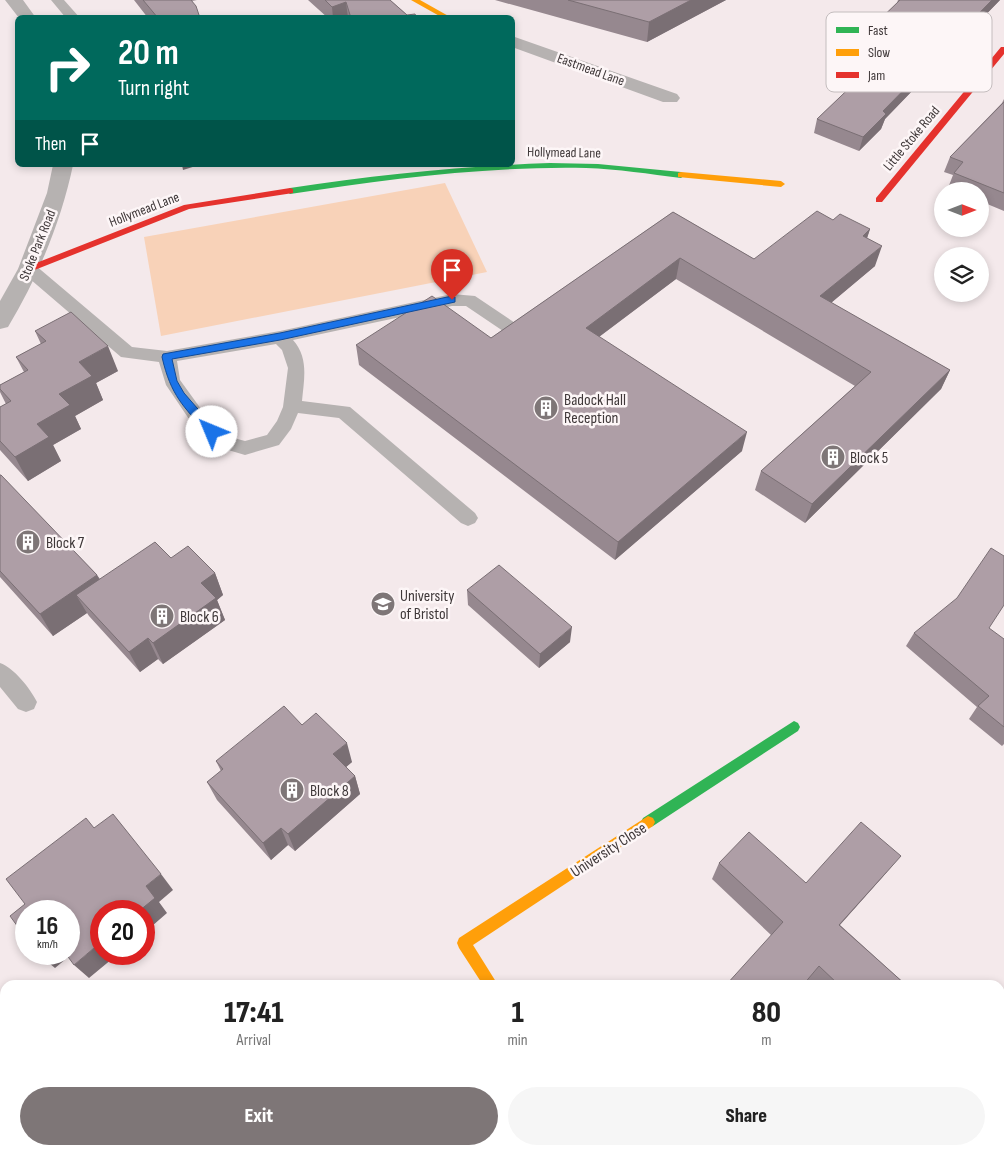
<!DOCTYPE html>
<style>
body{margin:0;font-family:"Sofia Sans Condensed",sans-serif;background:#f6f6f6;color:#222;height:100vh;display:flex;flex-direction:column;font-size:19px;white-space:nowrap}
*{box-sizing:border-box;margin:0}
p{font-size:16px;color:#767676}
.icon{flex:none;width:28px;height:28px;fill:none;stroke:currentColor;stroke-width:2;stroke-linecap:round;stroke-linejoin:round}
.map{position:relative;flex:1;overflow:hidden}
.sheet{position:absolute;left:0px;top:980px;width:1005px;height:175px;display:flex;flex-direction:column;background:#fff;border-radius:15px 15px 0 0;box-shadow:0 2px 8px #0003}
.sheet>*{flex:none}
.top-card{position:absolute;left:15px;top:15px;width:500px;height:152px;border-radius:8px;box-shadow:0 2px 8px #0003;background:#00695c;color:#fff;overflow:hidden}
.needle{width:32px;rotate:90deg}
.tools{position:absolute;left:934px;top:182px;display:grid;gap:10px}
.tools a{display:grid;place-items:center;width:55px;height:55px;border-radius:50%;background:#fff;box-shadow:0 2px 8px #0003;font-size:25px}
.speed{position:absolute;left:15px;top:900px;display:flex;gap:10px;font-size:25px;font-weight:700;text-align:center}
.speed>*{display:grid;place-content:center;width:65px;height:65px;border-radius:50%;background:#fff;box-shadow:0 2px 8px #0003;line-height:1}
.speed small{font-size:12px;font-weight:400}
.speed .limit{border:8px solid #d22;background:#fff;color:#111}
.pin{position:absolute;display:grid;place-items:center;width:42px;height:42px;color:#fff;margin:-51px -21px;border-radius:50% 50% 50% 0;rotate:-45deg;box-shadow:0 0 5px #0007}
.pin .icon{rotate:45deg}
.me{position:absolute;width:55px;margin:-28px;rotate:315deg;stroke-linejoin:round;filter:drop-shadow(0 0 4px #0008)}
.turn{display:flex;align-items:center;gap:18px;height:105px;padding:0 20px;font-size:22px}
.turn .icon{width:65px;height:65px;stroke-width:2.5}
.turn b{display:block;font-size:35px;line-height:42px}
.then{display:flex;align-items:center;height:48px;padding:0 20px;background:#0003;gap:10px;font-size:19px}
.eta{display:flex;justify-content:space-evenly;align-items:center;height:85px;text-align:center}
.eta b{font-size:30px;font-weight:800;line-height:35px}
.cta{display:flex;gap:10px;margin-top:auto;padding:10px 20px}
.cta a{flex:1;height:58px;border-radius:30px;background:#7e7677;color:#fff;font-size:20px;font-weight:800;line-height:58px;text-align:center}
.cta a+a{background:#f6f6f6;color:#222}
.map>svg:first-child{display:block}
.green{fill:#f8d2b8}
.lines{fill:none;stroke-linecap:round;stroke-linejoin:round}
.lane{fill:#b6b2b1;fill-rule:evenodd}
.street{fill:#b6b2b1;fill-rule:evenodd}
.fast{fill:#30b455;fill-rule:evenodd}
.slow{fill:#ff9f0a;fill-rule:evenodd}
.jam{fill:#e5322d;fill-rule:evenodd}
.wall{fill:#96888f}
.shaded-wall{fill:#7a6f74}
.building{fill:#ae9ea6;stroke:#7a6f74}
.route{fill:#1a73e8;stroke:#114b97}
.labels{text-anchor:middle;stroke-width:5;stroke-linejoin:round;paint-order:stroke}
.far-street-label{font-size:14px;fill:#3f3839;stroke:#fdf6f7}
.poi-label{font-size:16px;fill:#3f3839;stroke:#fdf6f7;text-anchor:start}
.street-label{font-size:16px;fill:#3f3839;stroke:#fdf6f7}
.key{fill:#fdf6f7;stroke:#c4bdbe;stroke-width:1}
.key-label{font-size:14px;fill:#3f3839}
</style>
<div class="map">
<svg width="1004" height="1155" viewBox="0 0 1004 1155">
<rect width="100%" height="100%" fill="#f4e9eb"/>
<path class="green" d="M445 183 487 272 161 336 144 237Z"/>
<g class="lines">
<path class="lane" d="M51 0H64L80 18H66Z
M29 264 35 265 132 347 167 351 280 331 452 294 475 296 518 325 520 329 518 333H506L466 306H452L293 340C309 358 304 379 302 401L350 407 475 513 478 518 475 523 468 526 461 523 339 418 298 413 291 429 279 445 245 455 218 447 189 419 166 385 159 362 121 357 23 273 21 269 23 265ZM276 344 282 350 288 368 283 407 277 421 267 435 245 441 230 437 201 409 180 380 177 361Z
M0 663C14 668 30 688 37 702L34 709 26 712 18 709 0 687Z"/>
<path class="street" d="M5 0H23L36 18H19Z
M512 36 677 94 680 98 677 102H663L512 47Z
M53 165H73C61 222 38 277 8 327L0 329V301L18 269 47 193Z
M577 1150H616L618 1155H579Z"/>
<path class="fast" d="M550 163 598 164 681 172 685 175 681 178C649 174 618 169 586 168 487 166 388 179 290 194L286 191 290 188C376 175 463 166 550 163Z
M794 721 798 723 800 727 798 731 653 826 648 828 643 826 641 822 643 818Z"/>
<path class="slow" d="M411 0H420L452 18H443Z
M681 172 781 181 785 184 781 187 678 177V173Z
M648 816 653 818 655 822 653 826 473 945 498 985H483L459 948 457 943 459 938Z"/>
<path class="jam" d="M1001 47H1004V54L882 202H876V198Z
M290 188 293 189V193L189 209 32 271 29 272 24 269 26 267 184 205Z"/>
</g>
<path class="wall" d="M134 0H197L192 1 200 18H148Z
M308 0H390L407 15 417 18H328Z
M495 0H726L647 42Z
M898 0H1000L885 119 881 129 859 151 814 133 817 119 854 84 856 77 837 71 841 57 897 3Z
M1004 99V211L980 201V191H955L948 188 953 175 944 172 950 157 1002 103Z
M673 212 754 259 833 220 870 229 867 238 875 266 831 303 950 370 941 389 805 523 755 490 761 471 855 386 676 279 599 337 742 451 615 560 359 365 356 345 491 338Z
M35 331 118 371 96 383 103 400 75 416 81 429 53 445 61 461 28 481 0 450V407L6 404 0 392V385L24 372 16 357 41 344Z
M0 475 97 575 100 579 171 558 215 573 223 595 217 600 225 620 163 664 158 659 140 672 89 616 87 613 53 636 0 577Z
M467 590 570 642 539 668 468 605Z
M914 633 1004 639V744L1002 746 969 719 977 707 906 646Z
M302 725 352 762 346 767 355 776 360 794 295 851 288 845 271 860 217 800 207 782 221 771 216 761Z
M719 863 806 883 887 872 840 925 906 985H814L808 980 771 935 712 879Z
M689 1150H805L810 1155H693Z"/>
<path class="shaded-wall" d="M691 0H726L647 42 649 22Z
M992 0H1000L885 119 881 129 859 151 863 137 883 111Z
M346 2 348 18H333L332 7Z
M182 165H199L183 170Z
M870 229 863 250V236Z
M882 246 875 266 814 317 820 296Z
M680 258 676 279 584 348 586 328Z
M108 346 118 371 96 383 103 400 75 416 81 429 53 445 61 461 28 481 15 457 37 424 59 394 79 362Z
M950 370 941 389 805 523 812 504Z
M747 432 742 451 615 560 618 542Z
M215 573 223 595 217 600 225 620 163 664 153 643 201 583Z
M97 575 109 597 76 595 87 613 53 636 40 614Z
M572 627 570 642 539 668 540 654Z
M148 638 158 659 140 672 129 652Z
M347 743 352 762 339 773 333 754Z
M355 776 360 794 295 851 288 834Z
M281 828 288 845 271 860 263 843Z
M901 856 887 872 827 939 839 925Z
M161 874 173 890 159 902 167 913 144 933V911H139L146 886Z
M101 942V954H118L89 978 74 965Z
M38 954H72L55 968Z"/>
<path class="building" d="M143 0H191L196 6 200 18H158Z
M325 0H390L407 15 415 14 417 18H351L346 2 332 7Z
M568 0H691L649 22Z
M900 0H992L883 111 886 114 863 137 817 119 863 75 857 73 865 65 841 57Z
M1004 102V193L954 173 963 162 950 157Z
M817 211 833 220 840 214 870 229 863 236 882 246 820 296 950 370 812 504 761 471 871 372 680 258 586 328 747 432 618 542 356 345 432 296 491 338 673 212 754 259Z
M71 312 108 346 79 362 92 376 59 394 70 405 37 424 49 437 15 457 0 441V407L11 401 0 389V385L28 370 16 357 46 341 35 331Z
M0 475H1L97 575 40 614 0 571Z
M155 542 171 558 188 546 215 573 201 583 216 598 153 643 148 638 129 652 76 595Z
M991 548 1004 556V605L989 628 1004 639V727L978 706 989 696 914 633 957 598Z
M499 565 572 627 540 654 467 590Z
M284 706 302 725 316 713 347 743 333 754 355 776 288 834 281 828 263 843 207 782 223 769 216 761Z
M113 814 161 874 146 886 155 898 139 911H101V942L74 965 66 954H69V911H26V938L10 916 25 904 6 879 86 818 94 828Z
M861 822 901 856 839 925 906 985H839L819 966 803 985H726L783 922 719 863 749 832 806 883Z
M703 1150H805L810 1155H708Z"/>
<path class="route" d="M452 296 455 297V302L280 340 172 359 177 381 184 393 218 432 212 436 209 435C183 406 171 396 162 357L163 354 280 333Z"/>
<defs>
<symbol id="building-disc" viewBox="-11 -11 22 22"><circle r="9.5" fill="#7e7677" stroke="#fdf6f7"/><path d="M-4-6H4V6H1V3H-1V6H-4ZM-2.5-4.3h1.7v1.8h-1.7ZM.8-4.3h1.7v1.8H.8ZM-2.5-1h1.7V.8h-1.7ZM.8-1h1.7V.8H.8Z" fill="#fff"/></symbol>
<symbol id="university-disc" viewBox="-11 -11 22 22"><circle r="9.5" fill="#7e7677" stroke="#fdf6f7"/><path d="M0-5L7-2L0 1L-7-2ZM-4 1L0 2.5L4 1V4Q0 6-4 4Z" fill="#fff"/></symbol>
</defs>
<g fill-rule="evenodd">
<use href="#building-disc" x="532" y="394" width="28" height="28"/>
<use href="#building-disc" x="819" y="443" width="28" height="28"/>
<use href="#building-disc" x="14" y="528" width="28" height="28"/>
<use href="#university-disc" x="369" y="590" width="28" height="28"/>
<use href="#building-disc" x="148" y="602" width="28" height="28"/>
<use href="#building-disc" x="278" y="776" width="28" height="28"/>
</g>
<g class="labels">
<g class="far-street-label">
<text transform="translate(591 69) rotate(20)" y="5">Eastmead Lane</text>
<text transform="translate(911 138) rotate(-50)" y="5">Little Stoke Road</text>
<text transform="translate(564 152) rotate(1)" y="5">Hollymead Lane</text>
<text transform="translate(144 209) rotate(-21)" y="5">Hollymead Lane</text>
<text transform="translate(37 245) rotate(-68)" y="5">Stoke Park Road</text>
</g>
<g class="poi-label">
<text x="564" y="405">Badock Hall<tspan x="564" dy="18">Reception</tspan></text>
<text x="850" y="463">Block 5</text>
<text x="46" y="548">Block 7</text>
<text x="400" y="601">University<tspan x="400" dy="18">of Bristol</tspan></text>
<text x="180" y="622">Block 6</text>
<text x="310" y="796">Block 8</text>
</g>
<g class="street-label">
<text transform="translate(608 849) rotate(-33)" y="6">University Close</text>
</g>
</g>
<rect x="826" y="12" width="166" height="80" rx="8" class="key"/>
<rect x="836" y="27" width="23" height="6" fill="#30b455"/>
<rect x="836" y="49" width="23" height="7" fill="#ff9f0a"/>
<rect x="836" y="72" width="23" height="6" fill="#e5322d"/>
<g class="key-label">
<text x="868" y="35">Fast</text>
<text x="868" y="57">Slow</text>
<text x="868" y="80">Jam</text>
</g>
</svg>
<div class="tools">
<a><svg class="needle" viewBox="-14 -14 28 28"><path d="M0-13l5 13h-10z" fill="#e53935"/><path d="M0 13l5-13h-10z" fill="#767676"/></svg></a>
<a><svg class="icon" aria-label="layers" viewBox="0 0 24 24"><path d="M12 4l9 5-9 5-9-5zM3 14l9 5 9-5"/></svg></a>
</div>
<div class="speed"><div>16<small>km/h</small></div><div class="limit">20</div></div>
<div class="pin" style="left:452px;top:300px;background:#d93025"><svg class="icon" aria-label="arrive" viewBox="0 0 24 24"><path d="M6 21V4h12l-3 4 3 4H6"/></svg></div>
<svg class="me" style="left:212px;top:432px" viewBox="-20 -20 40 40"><circle r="19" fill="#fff"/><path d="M0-13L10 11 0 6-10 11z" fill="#1a73e8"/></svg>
<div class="top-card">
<div class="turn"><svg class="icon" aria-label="right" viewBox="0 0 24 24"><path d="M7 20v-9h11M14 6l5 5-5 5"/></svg><div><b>20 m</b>Turn right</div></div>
<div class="then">Then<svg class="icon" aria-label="arrive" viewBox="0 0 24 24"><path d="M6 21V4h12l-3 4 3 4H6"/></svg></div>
</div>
<section class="sheet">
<div class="eta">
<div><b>17:41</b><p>Arrival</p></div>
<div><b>1</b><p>min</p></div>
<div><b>80</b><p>m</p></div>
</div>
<div class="cta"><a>Exit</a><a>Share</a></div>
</section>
</div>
